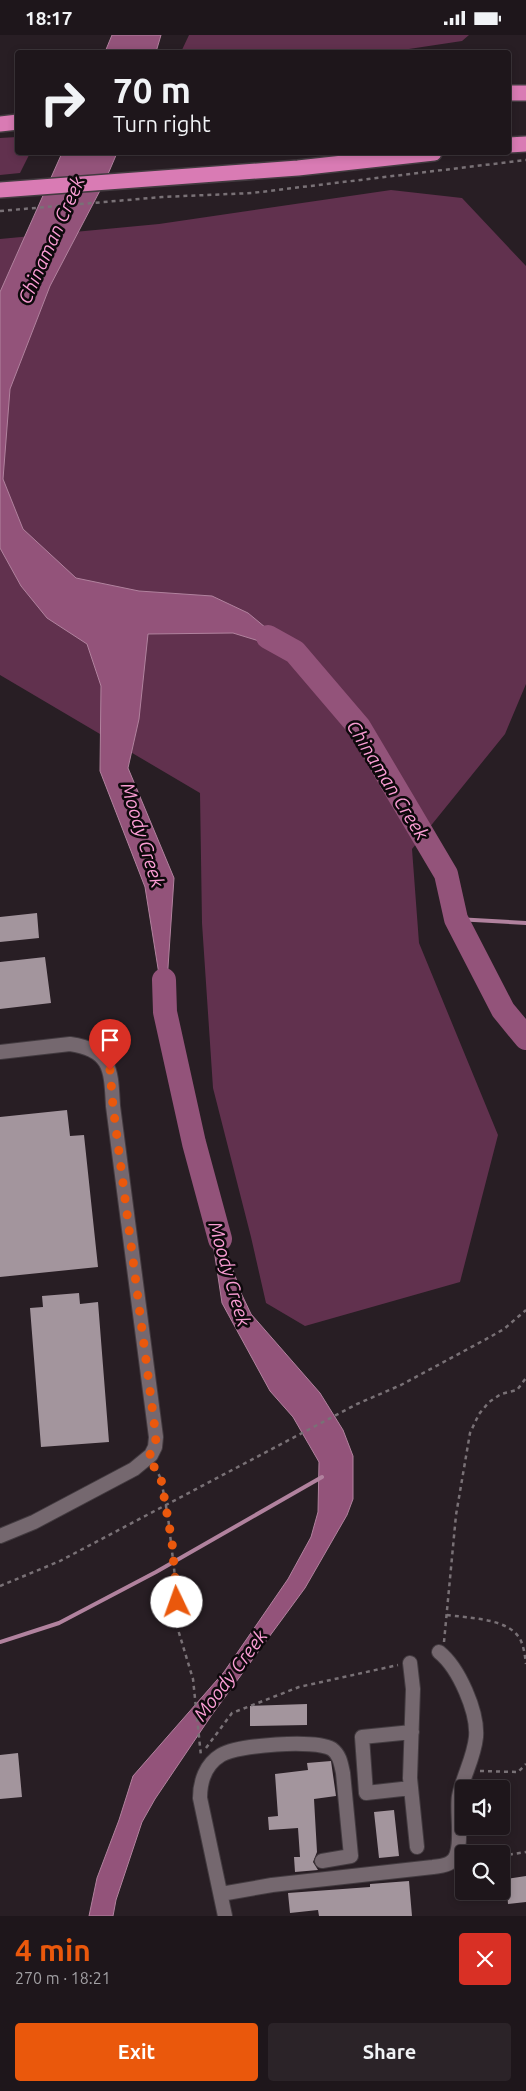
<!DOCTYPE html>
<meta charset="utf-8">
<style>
body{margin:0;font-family:Ubuntu,sans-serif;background:#2b2328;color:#f1f3f6;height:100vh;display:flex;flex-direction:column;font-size:19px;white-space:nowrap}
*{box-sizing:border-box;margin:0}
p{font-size:16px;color:#a19fa3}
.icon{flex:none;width:28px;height:28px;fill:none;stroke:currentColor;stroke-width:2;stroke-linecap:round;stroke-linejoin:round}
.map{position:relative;height:1881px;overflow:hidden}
.sheet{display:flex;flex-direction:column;background:#1e161b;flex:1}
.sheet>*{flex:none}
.banner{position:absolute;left:15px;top:15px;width:496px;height:105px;border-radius:5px;box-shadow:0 2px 8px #0003,0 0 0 1px #3c353a;background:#1e161b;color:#f1f3f6;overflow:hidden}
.tools{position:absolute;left:455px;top:1745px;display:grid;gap:10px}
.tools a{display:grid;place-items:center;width:55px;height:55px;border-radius:5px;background:#1e161b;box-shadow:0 2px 8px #0003,0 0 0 1px #3c353a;font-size:25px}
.pin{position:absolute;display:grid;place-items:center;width:42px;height:42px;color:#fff;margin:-51px -21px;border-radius:50% 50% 50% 0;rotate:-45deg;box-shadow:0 0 5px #0007}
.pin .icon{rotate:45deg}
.me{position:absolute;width:55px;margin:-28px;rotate:357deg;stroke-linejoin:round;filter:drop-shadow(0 0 4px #0008)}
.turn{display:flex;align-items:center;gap:18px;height:105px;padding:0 15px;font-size:22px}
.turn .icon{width:65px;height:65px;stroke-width:2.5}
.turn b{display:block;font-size:35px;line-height:42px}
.round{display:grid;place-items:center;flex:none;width:52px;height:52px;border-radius:5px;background:#2b2328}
.overview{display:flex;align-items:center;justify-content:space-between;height:85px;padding:0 15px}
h1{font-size:30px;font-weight:700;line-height:38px;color:#ea580c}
.primary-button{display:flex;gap:10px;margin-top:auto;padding:10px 15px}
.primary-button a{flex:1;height:58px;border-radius:5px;background:#ea580c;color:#fff;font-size:20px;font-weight:700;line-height:58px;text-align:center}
.primary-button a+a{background:#2b2328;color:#f1f3f6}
.status{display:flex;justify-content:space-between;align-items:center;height:35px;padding:0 25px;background:#1e161b;direction:ltr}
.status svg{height:14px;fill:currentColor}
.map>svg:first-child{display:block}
.green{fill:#61314e}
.water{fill:#93537a;stroke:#b1829e}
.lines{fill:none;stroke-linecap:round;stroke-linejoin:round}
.stream{stroke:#b1829e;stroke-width:4}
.river{stroke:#93537a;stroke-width:24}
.building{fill:#a3959d}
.minor-casing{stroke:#433b40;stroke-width:16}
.highway-casing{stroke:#433b40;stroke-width:18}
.path{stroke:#797176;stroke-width:2.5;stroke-dasharray:4 4;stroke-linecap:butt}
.minor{stroke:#75686f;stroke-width:14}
.highway{stroke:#d97bb4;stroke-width:15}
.route{stroke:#ea580c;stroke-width:9;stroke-dasharray:0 16.2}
.labels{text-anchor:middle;stroke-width:5;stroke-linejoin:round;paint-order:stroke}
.water-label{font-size:19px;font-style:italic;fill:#fa9dd4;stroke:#0e090c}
</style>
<div class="status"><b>18:17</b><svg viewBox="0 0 49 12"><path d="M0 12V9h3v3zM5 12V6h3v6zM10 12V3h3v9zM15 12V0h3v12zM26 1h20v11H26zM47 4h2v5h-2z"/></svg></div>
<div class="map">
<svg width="526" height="1881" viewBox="0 0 526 1881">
<rect width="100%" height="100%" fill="#281e24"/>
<path class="green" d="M189 0H469L462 6 389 17H181Z
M17 102 18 118H30L20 138 0 140V103Z
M391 155 462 163 526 231V649L505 699 412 814 419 908 498 1100 460 1247 305 1291 266 1268 251 1202 213 1053 202 888 200 758 0 640V204L159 189Z"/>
<path class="water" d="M112 0H161L156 17H105Z
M62 118H117L105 146 50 251 10 354 3 444 23 494 76 543 139 556 212 561 248 578 295 617 233 598 148 599 139 684 128 733 174 843 165 977 145 852 100 736 101 651 87 609 47 583 21 551 0 513V257Z
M212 1174 241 1258 251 1279 320 1358 343 1395 353 1421V1464L347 1480 305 1553 211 1681 155 1764 142 1787 116 1865 113 1881H89L97 1843 119 1785 133 1741 224 1637 288 1544 311 1502 318 1477 319 1427 293 1382 270 1356 222 1268 210 1188Z"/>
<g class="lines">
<path class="stream" d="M456 884 526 888
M0 1607 59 1588 156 1537 322 1442"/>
<path class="river" d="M268 602 295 617 359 692 446 839 456 884 503 975 526 1003
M164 945 165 977 194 1108 220 1204"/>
</g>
<path class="building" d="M37 878 39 903 0 907V882Z
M45 922 51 968 0 974V927Z
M67 1075 70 1101 84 1100 98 1232 0 1242V1082Z
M79 1258 80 1269 98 1267 109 1407 41 1412 30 1273 43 1272 42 1261Z
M307 1669V1690L250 1691V1671Z
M18 1718 22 1762 0 1764V1720Z
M331 1726 336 1761 314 1764 317 1817 313 1827 318 1835 295 1837 294 1822H300L298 1793 269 1795 268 1782 278 1781 275 1739 308 1735 307 1728Z
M394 1775 399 1821 379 1823 374 1777Z
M526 1841V1867L508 1869 506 1844Z
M409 1846 412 1881H319L318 1875 290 1878 288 1858 370 1852V1849Z"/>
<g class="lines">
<defs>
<path id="minor" d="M0 1017 70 1009C112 1015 111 1036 113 1071L156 1402 155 1412 151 1420 134 1434 34 1487 0 1501
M410 1628 413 1654 410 1743 417 1812
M411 1753 366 1758 362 1702 412 1697
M221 1859 272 1850 433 1832C439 1831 446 1831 451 1827 465 1818 456 1777 459 1761 463 1741 474 1723 476 1702 478 1677 459 1633 439 1617
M225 1881 200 1763C200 1746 206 1729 221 1720 238 1710 315 1704 332 1714 340 1720 341 1729 343 1738L351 1821 322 1826"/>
<path id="highway" d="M509 58H526
M0 89 18 87
M509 110 526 109
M0 155 298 133 434 118"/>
</defs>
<use href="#minor" class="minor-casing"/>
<use href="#highway" class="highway-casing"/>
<path class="path" d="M0 176 162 162 252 158 526 125
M155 1432 161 1444 168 1482 177 1559 176 1588 193 1644 201 1721
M0 1551 60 1526 357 1369 401 1350 490 1302 504 1294 526 1275
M447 1580C468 1583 511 1583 521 1606 524 1613 525 1621 526 1629
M444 1607 456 1480 470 1398 479 1379 489 1367 501 1359 517 1355 526 1343
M206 1713 232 1678 299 1652 398 1630
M480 1736 518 1737 526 1729
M501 1821 526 1817"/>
<use href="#minor" class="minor"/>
<use href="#highway" class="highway"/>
</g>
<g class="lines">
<path class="route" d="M110 1035 113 1071 156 1402 155 1412 147 1424 156 1434 161 1444 172 1507 177 1567"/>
</g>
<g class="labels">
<g class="water-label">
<text transform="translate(51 205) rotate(-66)" y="7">Chinaman Creek</text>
<text transform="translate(388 745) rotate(58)" y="7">Chinaman Creek</text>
<text transform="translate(143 800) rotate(73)" y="7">Moody Creek</text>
<text transform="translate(230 1239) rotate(74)" y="7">Moody Creek</text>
<text transform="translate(230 1640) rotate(-53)" y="7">Moody Creek</text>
</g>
</g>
</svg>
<div class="tools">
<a><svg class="icon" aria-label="sound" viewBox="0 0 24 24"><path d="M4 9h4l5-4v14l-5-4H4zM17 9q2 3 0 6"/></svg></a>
<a><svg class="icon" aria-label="search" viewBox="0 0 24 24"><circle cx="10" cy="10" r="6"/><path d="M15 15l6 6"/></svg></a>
</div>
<div class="pin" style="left:110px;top:1035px;background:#d93025"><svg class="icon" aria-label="arrive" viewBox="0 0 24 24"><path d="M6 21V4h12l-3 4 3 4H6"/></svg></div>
<svg class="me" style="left:177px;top:1567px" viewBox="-20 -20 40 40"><circle r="19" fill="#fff"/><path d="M0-13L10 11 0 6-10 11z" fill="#ea580c"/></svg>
<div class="banner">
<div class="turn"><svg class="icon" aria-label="right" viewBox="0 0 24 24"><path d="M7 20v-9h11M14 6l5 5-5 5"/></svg><div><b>70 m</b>Turn right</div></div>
</div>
</div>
<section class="sheet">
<div class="overview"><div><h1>4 min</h1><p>270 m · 18:21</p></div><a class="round" style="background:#d93025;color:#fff"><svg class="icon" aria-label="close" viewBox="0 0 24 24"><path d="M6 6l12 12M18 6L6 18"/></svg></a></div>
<div class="primary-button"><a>Exit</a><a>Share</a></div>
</section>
